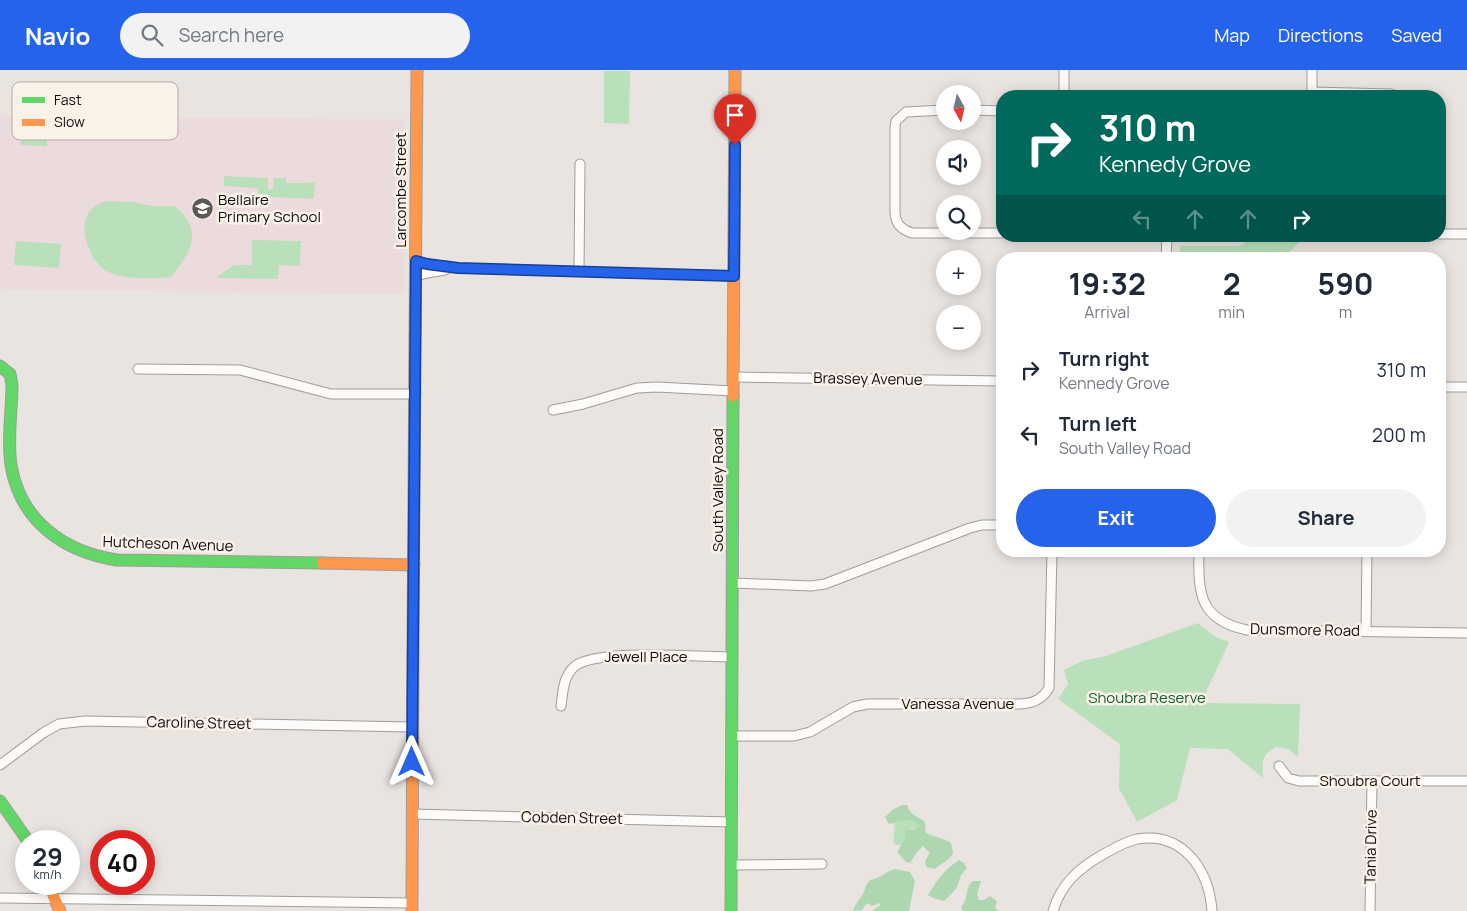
<!DOCTYPE html>
<meta charset="utf-8">
<style>
body{margin:0;font-family:Manrope,sans-serif;background:#f2f2f3;color:#1f2937;height:100vh;display:flex;flex-direction:column;font-size:19px;white-space:nowrap}
*{box-sizing:border-box;margin:0}
p{font-size:16px;color:#747a83}
.icon{flex:none;width:28px;height:28px;fill:none;stroke:currentColor;stroke-width:2;stroke-linecap:round;stroke-linejoin:round}
.map{position:relative;flex:1;overflow:hidden}
.side{position:absolute;left:996px;top:182px;width:450px;height:305px;display:flex;flex-direction:column;background:#fff;border-radius:20px;box-shadow:0 2px 12px #0003}
.side>*{flex:none}
.top-card{position:absolute;left:996px;top:20px;width:450px;height:152px;border-radius:20px;box-shadow:0 2px 12px #0003;background:#00695c;color:#fff;overflow:hidden}
.needle{width:32px;rotate:172deg}
.buttons{position:absolute;left:936px;top:15px;display:grid;gap:10px}
.buttons a{display:grid;place-items:center;width:45px;height:45px;border-radius:50%;background:#fff;box-shadow:0 2px 12px #0003;font-size:25px}
.speed{position:absolute;left:15px;top:760px;display:flex;gap:10px;font-size:25px;font-weight:700;text-align:center}
.speed>*{display:grid;place-content:center;width:65px;height:65px;border-radius:50%;background:#fff;box-shadow:0 2px 12px #0003;line-height:1}
.speed small{font-size:12px;font-weight:400}
.speed .limit{border:8px solid #d22;background:#fff;color:#111}
.pin{position:absolute;display:grid;place-items:center;width:42px;height:42px;color:#fff;margin:-51px -21px;border-radius:50% 50% 50% 0;rotate:-45deg;box-shadow:0 0 5px #0007}
.pin .icon{rotate:45deg}
.me{position:absolute;width:55px;margin:-28px;rotate:0deg;stroke-linejoin:round;filter:drop-shadow(0 0 4px #0008)}
.turn{display:flex;align-items:center;gap:18px;height:105px;padding:0 20px;font-size:22px}
.turn .icon{width:65px;height:65px;stroke-width:2.5}
.turn b{display:block;font-size:35px;line-height:42px}
.lanes{display:flex;align-items:center;height:48px;padding:0 20px;background:#0003;justify-content:center;gap:25px;direction:ltr}
.lanes .off{opacity:.35}
.eta{display:flex;justify-content:space-evenly;align-items:center;height:85px;text-align:center}
.eta b{font-size:30px;font-weight:700;line-height:35px}
.cta{display:flex;gap:10px;margin-top:auto;padding:10px 20px}
.cta a{flex:1;height:58px;border-radius:30px;background:#2563eb;color:#fff;font-size:20px;font-weight:700;line-height:58px;text-align:center}
.cta a+a{background:#f2f2f3;color:#1f2937}
ul{padding:0;list-style:none}
li{display:flex;align-items:center;gap:15px;height:65px;padding:0 20px}
li div{flex:1}
li b{display:block;font-size:19px}
li em{font-style:normal}
header{display:flex;align-items:center;gap:30px;box-sizing:border-box;height:70px;padding:0 25px;background:#2563eb;color:#fff}
header strong{font-size:24px}
nav{display:flex;gap:28px;margin-inline-start:auto;font-size:18px}
.search{width:350px;height:45px;background:#f2f2f3;display:flex;align-items:center;gap:12px;box-sizing:border-box;padding:0 18px;border-radius:28px;color:#747a83;font-size:19px}
.map>svg:first-child{display:block}
.commercial{fill:#ecdbdd}
.green{fill:#b9e0bb}
.forest{fill:#aed6b1}
.lines{fill:none;stroke-linecap:round;stroke-linejoin:round}
.street-casing{stroke:#a09d9a;stroke-width:11}
.fast-casing{stroke:#a09d9a;stroke-width:13}
.slow-casing{stroke:#a09d9a;stroke-width:13}
.street{stroke:#fcfbfa;stroke-width:9}
.fast{stroke:#63d668;stroke-width:11}
.slow{stroke:#ff974d;stroke-width:11}
.route-casing{stroke:#184099;stroke-width:12}
.route{stroke:#2563eb;stroke-width:9}
.labels{text-anchor:middle;stroke-width:5;stroke-linejoin:round;paint-order:stroke}
.street-label{font-size:15px;fill:#0f0d0a;stroke:#faf2e9}
.poi-label{font-size:15px;fill:#0f0d0a;stroke:#faf2e9;text-anchor:start}
.park-label{font-size:15px;fill:#10652a;stroke:#faf2e9}
.key{fill:#faf2e9;stroke:#b4ada6;stroke-width:1}
.key-label{font-size:14px;fill:#0f0d0a}
</style>
<header>
<strong>Navio</strong>
<div class="search"><svg class="icon" aria-label="search" viewBox="0 0 24 24"><circle cx="10" cy="10" r="6"/><path d="M15 15l6 6"/></svg>Search here</div>
<nav><a>Map</a><a>Directions</a><a>Saved</a></nav>
</header>
<div class="map">
<svg width="1467" height="841" viewBox="0 0 1467 841">
<rect width="100%" height="100%" fill="#e9e4e0"/>
<path class="commercial" d="M0 45 404 50V224L0 219Z"/>
<path class="green" d="M604 1H630L629 54 604 53Z
M21 62H47V76L21 75Z
M224 106 268 108V119H273L274 108H286V113H305L315 112 314 129 269 127V125L258 124V118L224 116Z
M106 131 133 132 152 136H175C204 161 192 181 171 207 154 209 122 210 106 201 91 192 78 160 88 144 92 136 98 134 106 131Z
M1258 166H1306L1282 189H1180V176H1239Z
M252 170 301 171 300 196 279 195 278 209 216 208 234 195H252Z
M16 171 61 174 59 198 14 195Z
M1198 553 1216 567 1229 572 1201 633 1300 634 1298 687 1288 679 1276 677C1261 685 1262 692 1263 708L1228 679 1190 678 1177 730 1137 752 1119 718 1120 674 1058 629 1068 614 1064 600 1082 591 1106 586Z
M907 749 915 751 920 756 916 759 911 758 901 775H896L893 772 895 753Z"/>
<path class="forest" d="M902 735H907C911 748 924 748 925 753 926 756 925 760 926 763 934 767 943 768 951 773L953 784C948 791 941 793 935 799L926 797 925 791 930 783 923 776 917 782 910 793 906 792 897 782 905 768V760L916 759 920 756C910 745 902 752 889 754L885 747 892 740Z
M959 790 964 793 967 798 961 805 956 819 944 831 933 828 928 825C939 808 942 802 959 790Z
M895 799 910 802 915 811 909 841H872L881 835 879 833 872 836 867 833 862 840 853 841C855 835 858 831 862 826 865 820 865 816 870 810 880 809 885 802 895 799Z
M973 811H981L977 824 979 830H984L990 826 997 831 995 838 999 841H963L961 837C969 830 964 818 973 811Z"/>
<g class="lines">
<defs>
<path id="street" d="M1064 0V26
M1312 22 1391 24
M1312 26V0
M945 40 906 42 896 51 895 57V141C895 153 900 159 912 163H1002
M972 40 1002 41
M1440 164H1467
M1166 189 1167 166
M416 191 427 194 458 198 734 206
M579 201 580 94
M416 206 427 203 445 200
M138 299 240 300 331 324H416
M734 307 1002 311
M1440 317H1467
M553 340 583 334 637 318 657 317 733 321
M1199 481C1198 523 1199 550 1247 560L1467 563
M733 513 811 516 825 514 970 458 982 455H1002
M1366 561 1367 481
M561 636C563 622 563 607 574 597 594 578 701 587 732 587
M732 666H794L810 662 853 637 867 634H1018C1032 634 1042 630 1049 618L1052 481
M0 695 43 663 59 654 85 651 412 657
M1279 696 1288 708 1299 711H1467
M412 744 731 752
M731 795 822 794
M0 828 412 833
M1053 841C1061 814 1078 799 1102 785 1113 779 1124 772 1137 769 1183 761 1209 800 1212 841
M1370 841 1372 712"/>
<path id="fast" d="M0 296 10 304 12 315C12 341 7 369 11 395 20 451 64 482 117 490L322 493
M413 583 415 265
M0 731 28 771
M731 841 733 326"/>
<path id="slow" d="M415 265 417 0
M733 326 735 0
M322 493 414 495
M48 814 60 841
M412 841 413 583"/>
</defs>
<use href="#street" class="street-casing"/>
<use href="#fast" class="fast-casing"/>
<use href="#slow" class="slow-casing"/>
<use href="#street" class="street"/>
<use href="#fast" class="fast"/>
<use href="#slow" class="slow"/>
</g>
<g class="lines">
<defs>
<path id="route" d="M412 692 416 191 427 194 458 198 734 206 735 75"/>
</defs>
<use href="#route" class="route-casing"/>
<use href="#route" class="route"/>
</g>
<defs>
<symbol id="school-disc" viewBox="-11 -11 22 22"><circle r="9.5" fill="#5b5855" stroke="#faf2e9"/><path d="M0-5L7-2L0 1L-7-2ZM-4 1L0 2.5L4 1V4Q0 6-4 4Z" fill="#fff"/></symbol>
</defs>
<g fill-rule="evenodd">
<use href="#school-disc" x="190" y="126" width="25" height="25"/>
</g>
<g class="labels">
<g class="street-label">
<text transform="translate(401 120) rotate(-90)" y="5">Larcombe Street</text>
<text transform="translate(868 309) rotate(1)" y="5">Brassey Avenue</text>
<text transform="translate(718 420) rotate(-90)" y="5">South Valley Road</text>
<text transform="translate(168 474) rotate(2)" y="5">Hutcheson Avenue</text>
<text transform="translate(1305 560) rotate(1)" y="5">Dunsmore Road</text>
<text x="646" y="592">Jewell Place</text>
<text x="958" y="639">Vanessa Avenue</text>
<text transform="translate(199 653) rotate(1)" y="5">Caroline Street</text>
<text x="1370" y="716">Shoubra Court</text>
<text transform="translate(572 748) rotate(1)" y="5">Cobden Street</text>
<text transform="translate(1371 777) rotate(-89)" y="5">Tania Drive</text>
</g>
<g class="poi-label">
<text x="218" y="135">Bellaire<tspan x="218" dy="17">Primary School</tspan></text>
</g>
<g class="park-label">
<text x="1147" y="633">Shoubra Reserve</text>
</g>
</g>
<rect x="12" y="12" width="166" height="58" rx="8" class="key"/>
<rect x="22" y="27" width="23" height="6" fill="#63d668"/>
<rect x="22" y="49" width="23" height="7" fill="#ff974d"/>
<g class="key-label">
<text x="54" y="35">Fast</text>
<text x="54" y="57">Slow</text>
</g>
</svg>
<div class="buttons">
<a><svg class="needle" viewBox="-14 -14 28 28"><path d="M0-13l5 13h-10z" fill="#e53935"/><path d="M0 13l5-13h-10z" fill="#747a83"/></svg></a>
<a><svg class="icon" aria-label="sound" viewBox="0 0 24 24"><path d="M4 9h4l5-4v14l-5-4H4zM17 9q2 3 0 6"/></svg></a>
<a><svg class="icon" aria-label="search" viewBox="0 0 24 24"><circle cx="10" cy="10" r="6"/><path d="M15 15l6 6"/></svg></a>
<a>+</a>
<a>−</a>
</div>
<div class="speed"><div>29<small>km/h</small></div><div class="limit">40</div></div>
<div class="pin" style="left:735px;top:75px;background:#d93025"><svg class="icon" aria-label="arrive" viewBox="0 0 24 24"><path d="M6 21V4h12l-3 4 3 4H6"/></svg></div>
<svg class="me" style="left:412px;top:692px" viewBox="-20 -20 40 40"><path d="M0-17L14 15 0 8-14 15z" fill="#2563eb" stroke="#fff" stroke-width="4"/></svg>
<div class="top-card">
<div class="turn"><svg class="icon" aria-label="right" viewBox="0 0 24 24"><path d="M7 20v-9h11M14 6l5 5-5 5"/></svg><div><b>310 m</b>Kennedy Grove</div></div>
<div class="lanes"><svg class="icon off" aria-label="left" viewBox="0 0 24 24"><path d="M17 20v-9H6M10 6l-5 5 5 5"/></svg><svg class="icon off" aria-label="ahead" viewBox="0 0 24 24"><path d="M12 20V5M6 11l6-6 6 6"/></svg><svg class="icon off" aria-label="ahead" viewBox="0 0 24 24"><path d="M12 20V5M6 11l6-6 6 6"/></svg><svg class="icon" aria-label="right" viewBox="0 0 24 24"><path d="M7 20v-9h11M14 6l5 5-5 5"/></svg></div>
</div>
<section class="side">
<div class="eta">
<div><b>19:32</b><p>Arrival</p></div>
<div><b>2</b><p>min</p></div>
<div><b>590</b><p>m</p></div>
</div>
<ul>
<li><svg class="icon" aria-label="right" viewBox="0 0 24 24"><path d="M7 20v-9h11M14 6l5 5-5 5"/></svg><div><b>Turn right</b><p>Kennedy Grove</p></div><em>310 m</em></li>
<li><svg class="icon" aria-label="left" viewBox="0 0 24 24"><path d="M17 20v-9H6M10 6l-5 5 5 5"/></svg><div><b>Turn left</b><p>South Valley Road</p></div><em>200 m</em></li>
</ul>
<div class="cta"><a>Exit</a><a>Share</a></div>
</section>
</div>
